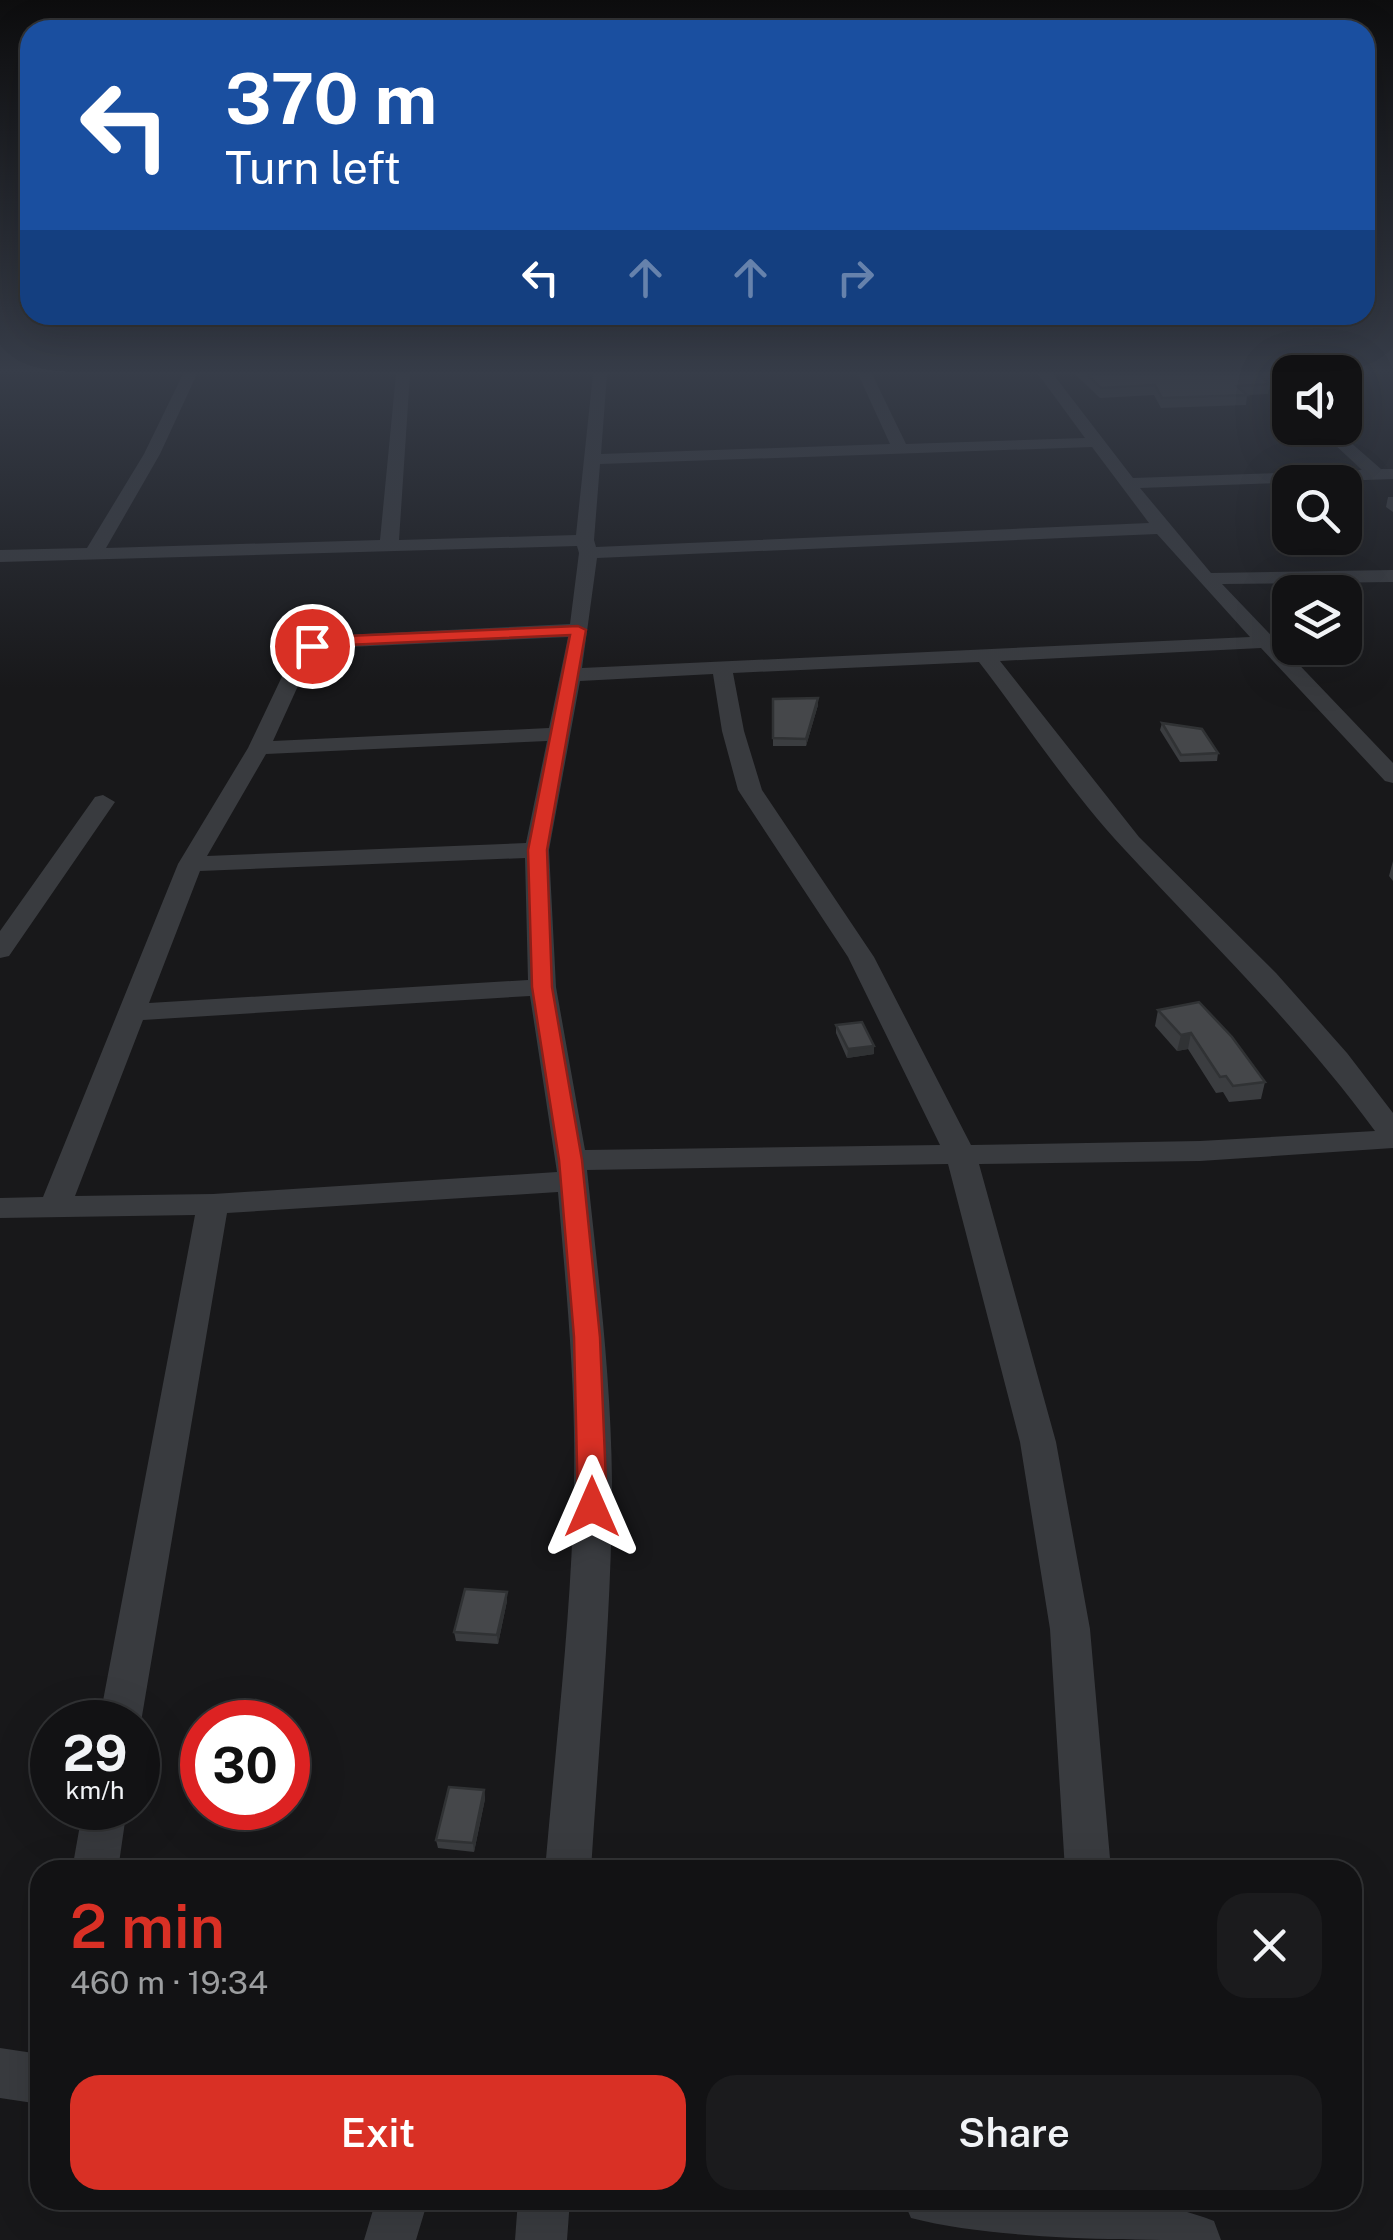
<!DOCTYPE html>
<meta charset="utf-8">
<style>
body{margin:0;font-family:"Public Sans",sans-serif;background:#1b1b1d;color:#f1f3f6;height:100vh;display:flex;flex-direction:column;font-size:38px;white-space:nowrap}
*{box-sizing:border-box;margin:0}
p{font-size:32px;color:#9c9ea0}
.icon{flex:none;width:55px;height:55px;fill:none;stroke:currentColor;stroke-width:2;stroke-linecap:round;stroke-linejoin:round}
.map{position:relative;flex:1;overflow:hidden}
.side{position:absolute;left:30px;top:1860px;width:1332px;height:350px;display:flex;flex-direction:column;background:#121214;border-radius:30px;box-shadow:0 10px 40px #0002,0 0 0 2px #313234}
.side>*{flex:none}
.hud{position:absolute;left:20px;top:20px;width:1355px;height:305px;border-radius:30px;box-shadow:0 10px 40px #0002,0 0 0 2px #313234;background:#1a4fa0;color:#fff;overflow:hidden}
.buttons{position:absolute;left:1272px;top:355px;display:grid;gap:20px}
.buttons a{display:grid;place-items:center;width:90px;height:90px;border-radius:20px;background:#121214;box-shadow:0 10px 40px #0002,0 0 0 2px #313234;font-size:50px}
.speed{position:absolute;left:30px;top:1700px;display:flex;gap:20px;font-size:50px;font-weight:700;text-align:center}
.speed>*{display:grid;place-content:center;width:130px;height:130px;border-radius:50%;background:#121214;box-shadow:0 10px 40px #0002,0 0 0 2px #313234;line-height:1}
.speed small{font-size:25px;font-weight:400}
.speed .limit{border:15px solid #d22;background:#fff;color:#111}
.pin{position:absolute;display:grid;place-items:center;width:85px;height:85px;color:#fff;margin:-42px;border:5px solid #fff;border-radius:50%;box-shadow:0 2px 10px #0007}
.me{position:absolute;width:110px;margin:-55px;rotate:0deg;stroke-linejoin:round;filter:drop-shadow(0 0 8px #0008)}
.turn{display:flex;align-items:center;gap:35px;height:210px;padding:0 40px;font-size:45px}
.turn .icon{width:130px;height:130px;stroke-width:2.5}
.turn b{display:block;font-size:70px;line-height:85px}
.lanes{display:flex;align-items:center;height:95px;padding:0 40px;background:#0003;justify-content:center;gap:50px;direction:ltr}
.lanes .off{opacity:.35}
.round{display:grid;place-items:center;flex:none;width:105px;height:105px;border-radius:30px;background:#1b1b1d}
.headline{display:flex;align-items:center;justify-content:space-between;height:170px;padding:0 40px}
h1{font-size:60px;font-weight:600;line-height:75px;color:#d93025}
.cta{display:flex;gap:20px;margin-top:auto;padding:20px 40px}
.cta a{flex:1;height:115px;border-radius:30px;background:#d93025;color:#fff;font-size:40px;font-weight:600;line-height:115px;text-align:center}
.cta a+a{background:#1b1b1d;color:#f1f3f6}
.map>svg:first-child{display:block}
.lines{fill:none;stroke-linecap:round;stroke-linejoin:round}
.street{fill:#393b3f;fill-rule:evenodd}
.wall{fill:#3b3d40}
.shaded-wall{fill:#303234}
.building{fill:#45474a;stroke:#303234;stroke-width:2.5}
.route{fill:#d93025;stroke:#8d1f18;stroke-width:2.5}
</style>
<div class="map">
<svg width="1393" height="2240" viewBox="0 0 1393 2240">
<rect width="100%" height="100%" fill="#18181a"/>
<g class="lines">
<path class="street" d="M183 374H197L160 454 106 548 380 540 396 374H410L399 540 576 535 593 374H607L601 454 890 444 858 374H872L906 444 1085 438 1038 374H1053L1133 478 1362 470 1317 428H1334L1381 469H1393V479L1140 488 1211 573 1393 570V582L1222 584 1393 763V783L1385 781 1261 648 1000 661 1139 837 1276 973 1347 1053 1393 1113V1148L1200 1161 979 1164 1056 1442 1090 1629 1111 1870H1065L1050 1629 1020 1442 948 1164 587 1170C598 1273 611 1377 612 1481 612 1611 599 1741 591 1870H545C556 1741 572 1611 574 1482 576 1385 566 1288 558 1192L227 1213 141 1722 138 1730V1722H99L195 1215 0 1218V1198L43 1197 178 864 248 748 296 647 322 636 570 624 579 553 577 546 0 562V550L87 548 144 454ZM1092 447 1149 523 596 547 594 540 600 464ZM1157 534 1250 637 582 668 597 558ZM568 637 549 728 273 741 312 655 326 648ZM979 662C1026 723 1072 794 1125 850 1212 944 1298 1026 1375 1131L1200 1141 971 1145 874 957 762 790 744 731 733 673ZM713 674 722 731 738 790 848 957 940 1145 585 1150 556 987 549 850 580 681ZM547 741 526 843 207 856 266 754ZM525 858 528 980 149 1003 200 871ZM530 996 557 1172 213 1194 75 1196 143 1020Z
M1259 374H1275L1290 388V401Z
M103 795 115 802 9 956 0 958V931L95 797Z
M83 1808H127L118 1870H72Z
M0 2048 40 2054V2104L0 2098Z
M376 2200H428L416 2240H364Z
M518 2200H570L567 2240H515Z
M903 2200C994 2200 1130 2187 1214 2221L1221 2240C1130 2240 995 2240 911 2218Z"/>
</g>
<path class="wall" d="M1075 374H1258L1270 384 1268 394 1247 395 1246 405 1161 408 1154 395 1100 398Z
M1388 497H1393V512L1386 507Z
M773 699 818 705 806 746H773Z
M1162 723 1218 753 1217 761 1180 762 1160 730Z
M1393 861V881L1389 876Z
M1158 1010 1265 1082 1261 1099 1229 1102 1223 1092 1216 1093 1188 1049 1177 1051 1155 1026Z
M836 1025 874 1054 847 1058 836 1033Z
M507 1592V1601L498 1644 456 1641 454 1632Z
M484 1790 485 1799 474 1852 438 1848 436 1840Z"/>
<path class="shaded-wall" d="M818 698V705L806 746V739Z
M1191 1033 1188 1049 1177 1051 1181 1035Z
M874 1046V1054L847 1058 848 1049Z
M507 1592V1601L498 1644 497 1635Z
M484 1790 485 1799 474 1852 473 1843Z"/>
<path class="building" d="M1086 374H1258L1270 384 1237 386 1247 395 1162 398 1155 385 1101 388Z
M818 698 806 739 773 738V699Z
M1162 723 1202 729 1218 753 1181 755Z
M1199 1002 1232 1037 1265 1082 1233 1086 1226 1076 1220 1077 1191 1033 1181 1035 1158 1010Z
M862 1022 874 1046 848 1049 836 1025Z
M465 1589 507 1592 497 1635 454 1632Z
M449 1787 484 1790 473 1843 436 1840Z"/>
<linearGradient id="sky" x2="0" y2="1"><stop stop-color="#0d0d0e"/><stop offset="0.54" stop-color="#373d49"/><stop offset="1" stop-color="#373d49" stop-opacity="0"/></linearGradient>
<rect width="1393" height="688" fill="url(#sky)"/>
<path class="route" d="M578 626 586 630 547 850 552 987 582 1160 600 1337 607 1507 602 1515 592 1518 582 1515 578 1507 574 1337 559 1160 532 987 528 850 570 635 346 645 312 650 304 646 346 636Z"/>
</svg>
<div class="buttons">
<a><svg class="icon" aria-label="sound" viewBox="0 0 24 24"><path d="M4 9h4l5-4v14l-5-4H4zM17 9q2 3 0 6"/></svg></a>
<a><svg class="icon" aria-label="search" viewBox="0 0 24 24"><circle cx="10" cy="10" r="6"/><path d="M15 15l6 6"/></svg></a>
<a><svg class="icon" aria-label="layers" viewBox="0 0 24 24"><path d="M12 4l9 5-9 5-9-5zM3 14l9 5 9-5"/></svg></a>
</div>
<div class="speed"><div>29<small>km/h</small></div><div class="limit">30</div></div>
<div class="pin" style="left:312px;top:646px;background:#d93025"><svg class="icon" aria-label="arrive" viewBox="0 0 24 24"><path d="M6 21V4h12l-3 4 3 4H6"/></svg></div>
<svg class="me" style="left:592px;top:1507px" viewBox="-20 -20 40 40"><path d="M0-17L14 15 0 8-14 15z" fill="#d93025" stroke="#fff" stroke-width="4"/></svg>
<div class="hud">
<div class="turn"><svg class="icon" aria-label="left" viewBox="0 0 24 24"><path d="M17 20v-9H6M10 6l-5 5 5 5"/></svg><div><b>370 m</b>Turn left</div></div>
<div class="lanes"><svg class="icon" aria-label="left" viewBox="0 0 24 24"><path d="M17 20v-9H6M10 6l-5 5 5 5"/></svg><svg class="icon off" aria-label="ahead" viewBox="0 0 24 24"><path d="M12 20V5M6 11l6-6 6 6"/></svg><svg class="icon off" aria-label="ahead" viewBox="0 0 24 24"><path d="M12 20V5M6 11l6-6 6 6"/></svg><svg class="icon off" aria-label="right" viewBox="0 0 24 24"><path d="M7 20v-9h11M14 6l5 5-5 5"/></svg></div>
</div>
<section class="side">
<div class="headline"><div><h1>2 min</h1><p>460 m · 19:34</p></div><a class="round"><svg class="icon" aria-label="close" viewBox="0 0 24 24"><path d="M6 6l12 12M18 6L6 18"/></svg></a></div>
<div class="cta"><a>Exit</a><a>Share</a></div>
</section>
</div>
